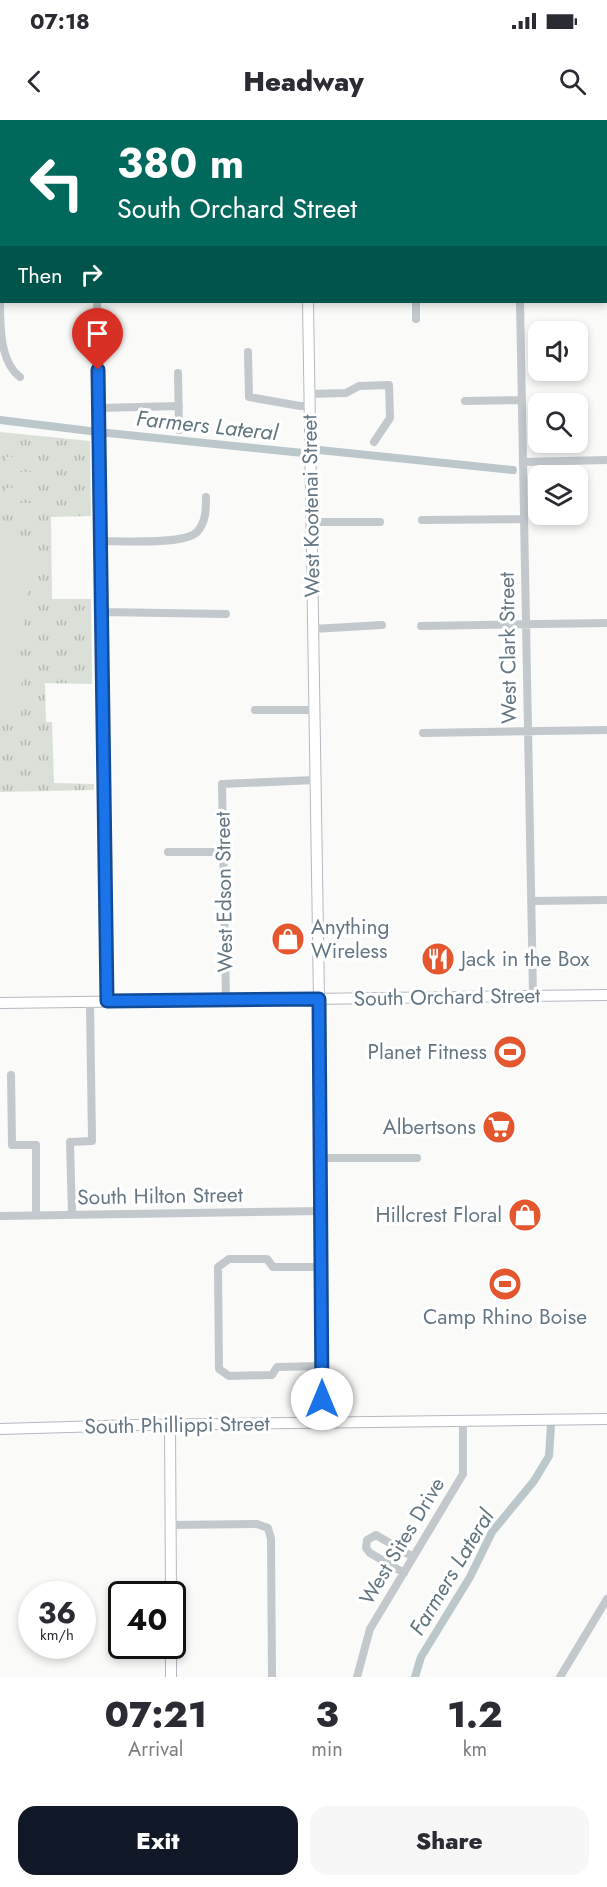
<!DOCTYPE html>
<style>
body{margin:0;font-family:Jost,sans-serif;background:#f7f7f7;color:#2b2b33;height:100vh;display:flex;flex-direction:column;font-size:22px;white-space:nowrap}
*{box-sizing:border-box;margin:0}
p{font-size:20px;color:#7c7c81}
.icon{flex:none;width:33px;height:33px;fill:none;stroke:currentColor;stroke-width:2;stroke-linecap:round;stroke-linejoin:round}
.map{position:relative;height:1557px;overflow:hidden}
.side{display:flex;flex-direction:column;background:#fff;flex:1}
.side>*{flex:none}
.guide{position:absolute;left:0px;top:0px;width:608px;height:183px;box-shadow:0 3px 9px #0003;background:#00695c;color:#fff;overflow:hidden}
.controls{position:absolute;left:528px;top:201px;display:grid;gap:12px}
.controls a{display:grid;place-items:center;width:60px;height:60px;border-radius:12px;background:#fff;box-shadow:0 3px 9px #0003;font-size:30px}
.speed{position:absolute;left:18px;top:1461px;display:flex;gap:12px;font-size:30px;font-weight:700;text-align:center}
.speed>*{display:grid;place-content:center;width:78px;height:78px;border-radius:50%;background:#fff;box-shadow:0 3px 9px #0003;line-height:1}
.speed small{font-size:15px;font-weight:400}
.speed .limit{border:3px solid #111;border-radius:9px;background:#fff;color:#111}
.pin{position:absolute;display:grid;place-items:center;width:51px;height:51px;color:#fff;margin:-62px -26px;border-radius:50% 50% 50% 0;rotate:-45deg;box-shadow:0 0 6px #0007}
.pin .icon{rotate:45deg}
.me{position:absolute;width:66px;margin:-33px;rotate:0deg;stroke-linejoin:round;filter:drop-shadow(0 0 4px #0008)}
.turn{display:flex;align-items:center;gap:21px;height:126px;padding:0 18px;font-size:27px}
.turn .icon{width:78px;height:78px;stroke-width:2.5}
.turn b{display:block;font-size:42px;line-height:51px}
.then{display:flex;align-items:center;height:57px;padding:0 18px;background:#0003;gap:12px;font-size:22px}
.eta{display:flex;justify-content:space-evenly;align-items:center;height:102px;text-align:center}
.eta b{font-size:36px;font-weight:800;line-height:42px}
.primary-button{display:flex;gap:12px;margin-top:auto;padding:12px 18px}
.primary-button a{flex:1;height:69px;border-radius:18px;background:#111827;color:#fff;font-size:24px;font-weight:800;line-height:69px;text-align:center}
.primary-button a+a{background:#f7f7f7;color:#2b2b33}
.status{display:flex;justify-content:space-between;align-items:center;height:42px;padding:0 30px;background:#fff;direction:ltr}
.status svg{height:16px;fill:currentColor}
header{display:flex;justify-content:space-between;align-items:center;height:78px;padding:0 18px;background:#fff;font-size:27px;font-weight:800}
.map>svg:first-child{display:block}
.grass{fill:url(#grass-tufts)}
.garden{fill:#dadfd7}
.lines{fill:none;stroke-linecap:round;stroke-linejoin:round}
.canal{stroke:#bbc7cb;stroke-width:8}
.secondary-casing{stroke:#b3babf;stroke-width:12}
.street{stroke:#c3c8cc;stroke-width:8}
.secondary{stroke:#fff;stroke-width:10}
.route-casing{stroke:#114b97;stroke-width:15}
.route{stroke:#1a73e8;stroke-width:10}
.labels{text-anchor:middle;stroke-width:6;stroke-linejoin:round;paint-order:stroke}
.street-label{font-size:21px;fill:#657683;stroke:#fff}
.poi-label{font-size:21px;fill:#657683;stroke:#fff;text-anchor:end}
.water-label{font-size:22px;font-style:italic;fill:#60757c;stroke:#fff}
</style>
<div class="status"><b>07:18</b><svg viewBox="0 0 49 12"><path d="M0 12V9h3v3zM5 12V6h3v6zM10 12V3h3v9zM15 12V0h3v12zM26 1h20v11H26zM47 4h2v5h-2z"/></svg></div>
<header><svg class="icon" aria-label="back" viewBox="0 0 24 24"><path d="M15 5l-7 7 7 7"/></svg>Headway<svg class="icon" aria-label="search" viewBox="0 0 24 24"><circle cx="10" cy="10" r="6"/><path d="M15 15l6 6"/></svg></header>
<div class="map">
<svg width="607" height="1557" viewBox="0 0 607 1557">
<defs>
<pattern id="grass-tufts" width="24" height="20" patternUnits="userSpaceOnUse" patternTransform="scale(1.5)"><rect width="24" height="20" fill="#dadfd7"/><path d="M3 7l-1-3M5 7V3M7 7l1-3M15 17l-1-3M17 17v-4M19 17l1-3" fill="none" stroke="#b4b9b4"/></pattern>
</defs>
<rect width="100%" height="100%" fill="#fafaf8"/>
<path class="grass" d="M0 312 90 321 91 396 51 397 52 479H91L92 564 45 563 46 602H52L54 663 94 664V670L0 672Z"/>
<path class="garden" d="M31 336V348H6V337Z
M6 352H31V363L6 364Z
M31 367V379H6V368Z
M6 383H31L32 394 7 395Z
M26 420 31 428V451L22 524 0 522V421Z
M0 536H22L21 593H0Z"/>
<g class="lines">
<path class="canal" d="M0 300 90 311
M108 313 303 333
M319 330 513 350
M415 1557 421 1537 470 1457 492 1412 534 1361 549 1336 551 1305"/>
<defs>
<path id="secondary" d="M305 0V2
M606 28H607
M0 36H2
M308 182 319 879 322 1303
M0 883 607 875
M170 1305 171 1474
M0 1309 138 1305 607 1299
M171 1526V1557"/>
</defs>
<use href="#secondary" class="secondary-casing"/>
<path class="street" d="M0 149 2 145
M0 181C0 207 0 242 20 257
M97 182 107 881
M416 182V199
M520 182 533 875
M248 232 249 277 300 286H310
M178 253 179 310
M309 274 346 273 359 266 389 265 390 298 374 322
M465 281 522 280
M99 288 179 286
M523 342 607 340
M422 400 524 399
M312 402H380
M101 421C120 421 185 425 197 412 206 402 206 390 206 377
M102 492 226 494
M421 506 607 503
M313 509 382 505
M255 590H314
M423 613 607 610
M168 732H223
M531 781 607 780
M226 880 222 664 315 660
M11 955 12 1025H36V1096
M320 1038H417
M72 1095 70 1022 92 1021 90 882
M0 1096 321 1091
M321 1147H273L267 1139H229L218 1147 219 1249 229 1256 272 1255 277 1247 322 1246
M170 1405 257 1404 268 1408 271 1419 272 1557
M404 1453 370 1433 366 1428 367 1420 376 1415 413 1437
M357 1557 370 1509 463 1354V1301
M560 1557 607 1479"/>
<use href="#secondary" class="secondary"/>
</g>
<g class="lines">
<defs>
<path id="route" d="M98 250 107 881 319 879 322 1279"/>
</defs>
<use href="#route" class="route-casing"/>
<use href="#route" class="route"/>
</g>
<defs>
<symbol id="shop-disc" viewBox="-11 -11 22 22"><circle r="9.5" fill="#e4572e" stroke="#fff"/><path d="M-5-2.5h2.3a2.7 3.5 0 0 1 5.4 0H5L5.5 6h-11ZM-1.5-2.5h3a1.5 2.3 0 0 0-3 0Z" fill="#fff"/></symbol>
<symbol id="restaurant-disc" viewBox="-11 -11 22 22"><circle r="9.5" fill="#e4572e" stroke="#fff"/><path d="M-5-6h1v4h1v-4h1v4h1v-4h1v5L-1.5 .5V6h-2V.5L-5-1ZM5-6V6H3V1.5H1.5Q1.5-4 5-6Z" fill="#fff"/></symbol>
<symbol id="stadium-disc" viewBox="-11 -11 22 22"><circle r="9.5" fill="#e4572e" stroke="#fff"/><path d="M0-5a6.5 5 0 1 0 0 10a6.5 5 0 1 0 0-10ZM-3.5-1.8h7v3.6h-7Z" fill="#fff"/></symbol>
<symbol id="supermarket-disc" viewBox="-11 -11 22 22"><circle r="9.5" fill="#e4572e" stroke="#fff"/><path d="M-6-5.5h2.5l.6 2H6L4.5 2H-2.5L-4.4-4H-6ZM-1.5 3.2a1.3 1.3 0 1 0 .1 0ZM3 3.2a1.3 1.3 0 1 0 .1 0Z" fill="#fff"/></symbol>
</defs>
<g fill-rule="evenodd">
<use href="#shop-disc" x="269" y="800" width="38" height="38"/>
<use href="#restaurant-disc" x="419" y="820" width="38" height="38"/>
<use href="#stadium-disc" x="491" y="913" width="38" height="38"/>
<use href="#supermarket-disc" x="480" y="988" width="38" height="38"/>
<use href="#shop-disc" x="506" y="1076" width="38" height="38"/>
<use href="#stadium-disc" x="486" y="1145" width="38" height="38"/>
</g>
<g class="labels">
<g class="street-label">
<text transform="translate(311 386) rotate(-91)" y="7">West Kootenai Street</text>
<text transform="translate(508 528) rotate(-91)" y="7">West Clark Street</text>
<text transform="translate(224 772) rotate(-91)" y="7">West Edson Street</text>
<text transform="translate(447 877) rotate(-1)" y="7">South Orchard Street</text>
<text transform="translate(160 1076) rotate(-1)" y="7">South Hilton Street</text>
<text transform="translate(177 1305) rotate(-1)" y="7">South Phillippi Street</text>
<text transform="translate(402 1421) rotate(-59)" y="7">West Sites Drive</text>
</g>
<g class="poi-label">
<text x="311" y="814" text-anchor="start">Anything<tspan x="311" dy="24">Wireless</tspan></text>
<text x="461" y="846" text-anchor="start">Jack in the Box</text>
<text x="487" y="939">Planet Fitness</text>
<text x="476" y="1014">Albertsons</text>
<text x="502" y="1102">Hillcrest Floral</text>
<text x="505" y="1204" text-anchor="middle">Camp Rhino Boise</text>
</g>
<g class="water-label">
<text transform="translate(207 305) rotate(6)" y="8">Farmers Lateral</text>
<text transform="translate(451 1452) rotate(-59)" y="8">Farmers Lateral</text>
</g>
</g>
</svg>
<div class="controls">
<a><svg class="icon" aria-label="sound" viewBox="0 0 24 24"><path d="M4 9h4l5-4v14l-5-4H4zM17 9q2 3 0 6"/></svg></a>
<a><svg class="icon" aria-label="search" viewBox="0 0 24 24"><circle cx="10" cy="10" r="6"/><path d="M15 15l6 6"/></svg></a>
<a><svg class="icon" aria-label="layers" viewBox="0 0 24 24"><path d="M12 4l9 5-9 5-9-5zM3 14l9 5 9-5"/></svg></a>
</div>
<div class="speed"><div>36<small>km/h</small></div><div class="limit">40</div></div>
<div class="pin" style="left:98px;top:250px;background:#d93025"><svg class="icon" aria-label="arrive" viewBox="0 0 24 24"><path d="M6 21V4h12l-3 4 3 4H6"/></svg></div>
<svg class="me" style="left:322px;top:1279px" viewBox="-20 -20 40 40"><circle r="19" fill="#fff"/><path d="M0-13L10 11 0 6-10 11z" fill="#1a73e8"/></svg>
<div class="guide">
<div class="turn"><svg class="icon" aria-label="left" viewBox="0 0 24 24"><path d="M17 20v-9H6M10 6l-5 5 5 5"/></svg><div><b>380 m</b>South Orchard Street</div></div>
<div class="then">Then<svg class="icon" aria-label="right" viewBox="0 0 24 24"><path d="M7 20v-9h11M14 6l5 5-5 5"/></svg></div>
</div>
</div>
<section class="side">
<div class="eta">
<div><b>07:21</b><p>Arrival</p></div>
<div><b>3</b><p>min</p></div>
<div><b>1.2</b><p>km</p></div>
</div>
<div class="primary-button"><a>Exit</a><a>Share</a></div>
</section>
